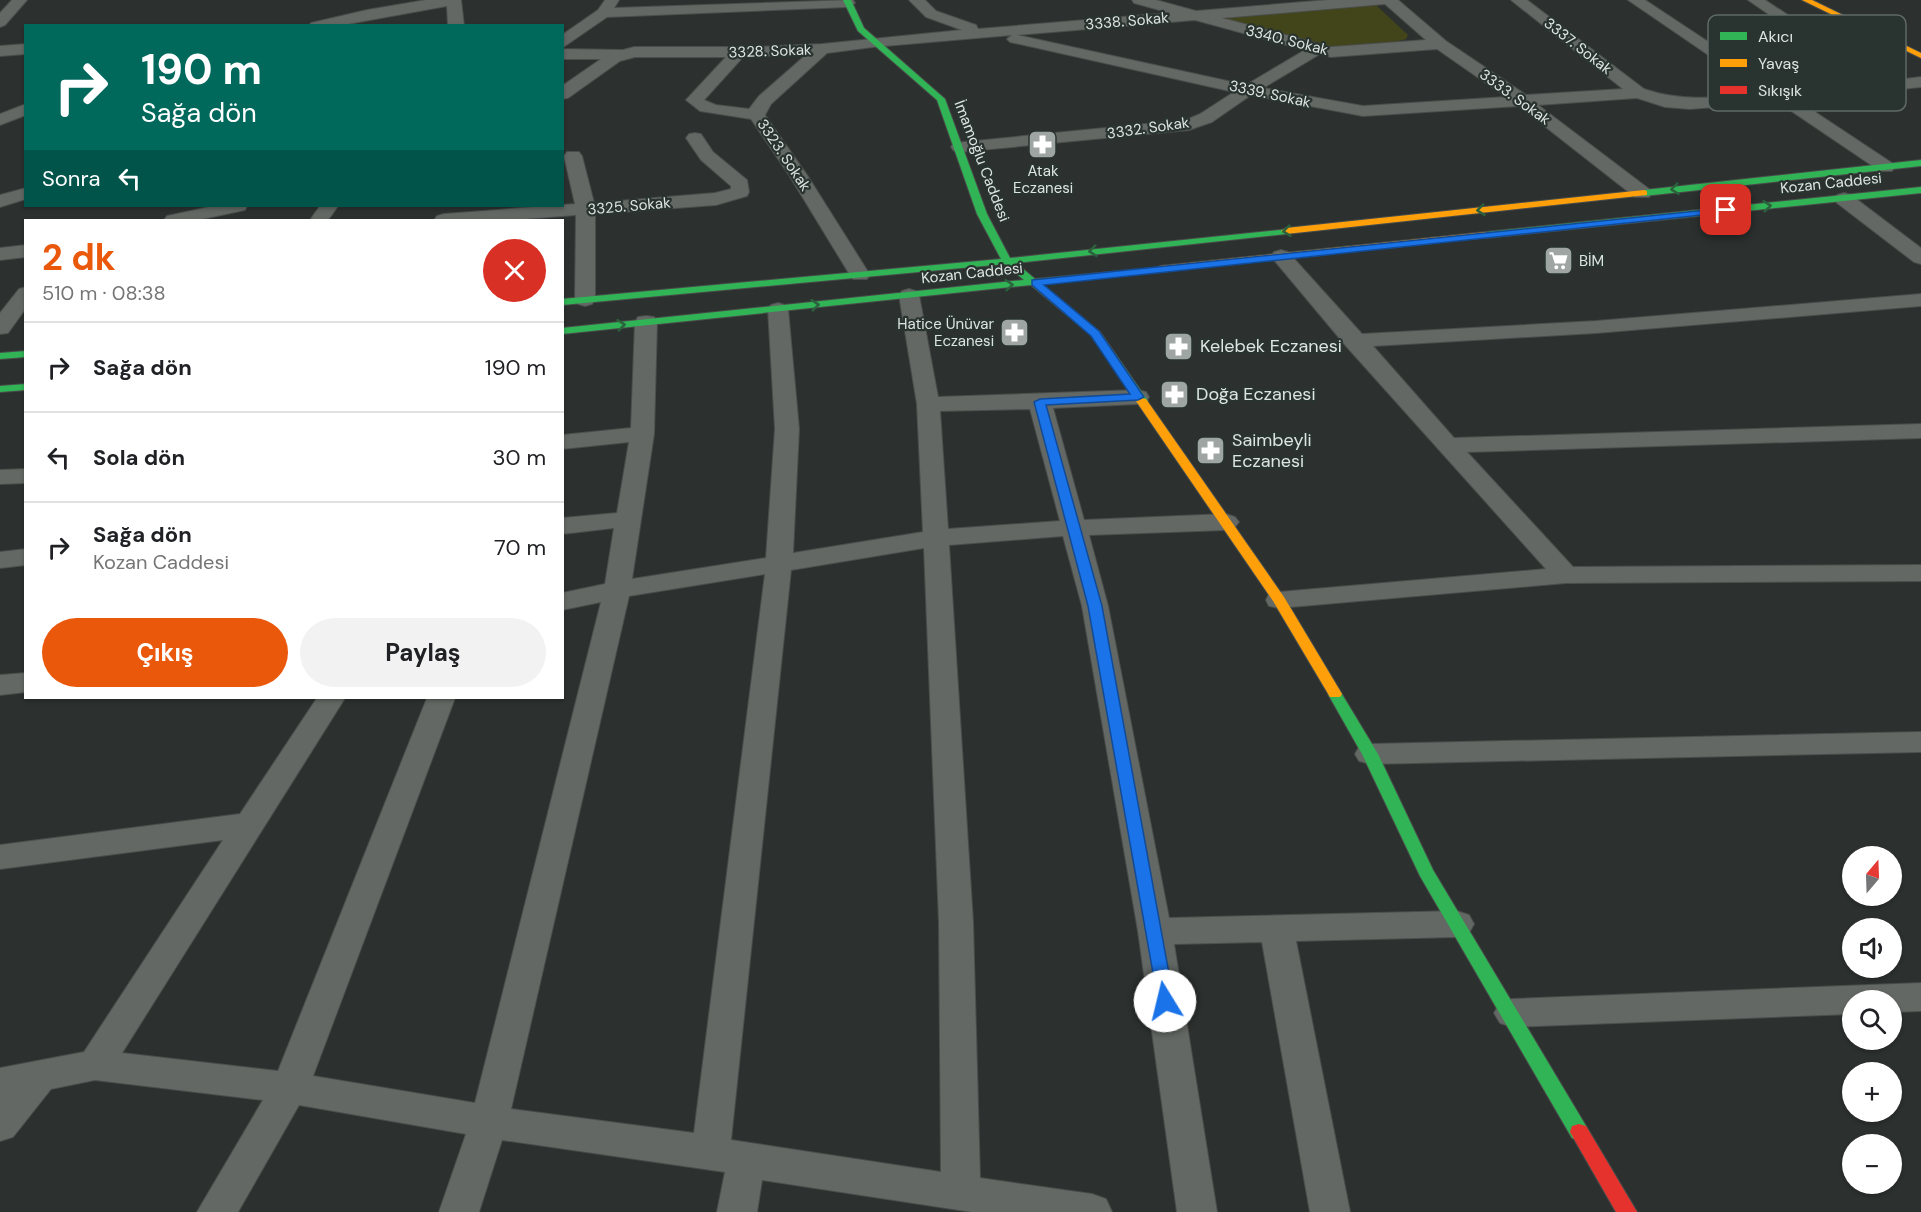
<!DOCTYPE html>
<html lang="tr">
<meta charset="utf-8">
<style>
body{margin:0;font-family:"DM Sans",sans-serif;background:#f2f2f2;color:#202124;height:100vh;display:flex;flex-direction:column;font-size:22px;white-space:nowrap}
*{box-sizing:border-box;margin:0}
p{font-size:20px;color:#757577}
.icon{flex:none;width:33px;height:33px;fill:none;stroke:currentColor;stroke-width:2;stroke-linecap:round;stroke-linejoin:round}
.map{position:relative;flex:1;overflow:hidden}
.sheet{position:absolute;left:24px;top:219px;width:540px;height:480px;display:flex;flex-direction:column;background:#fff;border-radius:0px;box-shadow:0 2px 4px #0004}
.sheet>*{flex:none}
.guide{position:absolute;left:24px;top:24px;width:540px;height:183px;border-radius:0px;box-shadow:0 2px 4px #0004;background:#00695c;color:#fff;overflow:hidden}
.needle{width:39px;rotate:19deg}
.controls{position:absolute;left:1842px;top:846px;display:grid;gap:12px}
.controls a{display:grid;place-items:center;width:60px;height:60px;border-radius:50%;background:#fff;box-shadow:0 2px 4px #0004;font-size:30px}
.pin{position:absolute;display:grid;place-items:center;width:51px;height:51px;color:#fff;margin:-26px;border-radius:12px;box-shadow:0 3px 9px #0006}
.me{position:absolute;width:66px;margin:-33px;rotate:351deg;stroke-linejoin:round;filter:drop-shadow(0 0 4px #0008)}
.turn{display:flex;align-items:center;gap:21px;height:126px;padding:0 18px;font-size:27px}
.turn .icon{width:78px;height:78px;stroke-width:2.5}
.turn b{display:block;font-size:42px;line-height:51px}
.then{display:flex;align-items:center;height:57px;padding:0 18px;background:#0003;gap:12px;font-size:22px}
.round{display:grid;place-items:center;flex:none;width:63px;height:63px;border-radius:32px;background:#f2f2f2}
.headline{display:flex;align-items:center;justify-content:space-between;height:102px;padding:0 18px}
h1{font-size:36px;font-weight:700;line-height:45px;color:#ea580c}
.action{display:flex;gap:12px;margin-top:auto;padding:12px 18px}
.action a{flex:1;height:69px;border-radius:36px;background:#ea580c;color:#fff;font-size:24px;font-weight:700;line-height:69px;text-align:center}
.action a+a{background:#f2f2f2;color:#202124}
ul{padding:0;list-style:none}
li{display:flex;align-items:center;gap:18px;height:90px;padding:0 18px;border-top:2px solid #e0e0e0}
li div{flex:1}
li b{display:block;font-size:22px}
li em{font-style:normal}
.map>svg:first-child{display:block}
.green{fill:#424419}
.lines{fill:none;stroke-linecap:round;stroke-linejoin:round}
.street-casing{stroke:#494d4b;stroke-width:2}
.fast-casing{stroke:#494d4b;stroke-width:2}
.slow-casing{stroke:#494d4b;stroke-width:2}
.jam-casing{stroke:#494d4b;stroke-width:2}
.street{fill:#636864;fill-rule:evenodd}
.fast{fill:#30b455;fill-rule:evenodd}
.slow{fill:#ff9f0a;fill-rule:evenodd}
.jam{fill:#e5322d;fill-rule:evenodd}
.oneway{stroke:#2b613d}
.route{fill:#1a73e8;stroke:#114b97;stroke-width:1.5}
.labels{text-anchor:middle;stroke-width:4.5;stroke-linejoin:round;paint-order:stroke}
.far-street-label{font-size:15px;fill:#dde4e1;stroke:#293430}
.far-poi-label{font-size:15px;fill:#dde4e1;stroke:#293430}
.poi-label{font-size:18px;fill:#dde4e1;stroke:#293430;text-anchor:start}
.key{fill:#293430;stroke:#5f6965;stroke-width:1.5}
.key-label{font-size:16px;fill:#dde4e1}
</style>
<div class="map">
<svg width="1921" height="1212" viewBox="0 0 1921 1212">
<rect width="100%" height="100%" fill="#2c312f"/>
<path class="green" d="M1369 5 1377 6 1408 35 1406 39 1392 43 1331 48 1202 18Z"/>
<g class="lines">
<defs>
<path id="street" d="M12 0H27L5 25 0 27V13Z
M426 0H461L464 26H448L447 6 337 26H309L311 23 367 10Z
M605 0H619L614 8 853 0 855 3 848 7 607 17 562 48V35L598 10Z
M909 0H925L936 11 976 25 978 29 1170 13 1134 3 1132 0H1156L1196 11 1328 0H1398L1446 41 1526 95 1623 89 1511 0H1527L1644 89C1685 103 1722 97 1764 93L1628 0H1645L1784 92 1869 83 1748 0H1765L1888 81 1921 77V87L1797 100 1892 163 1895 167 1892 171H1880L1778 102 1690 109 1665 107 1637 98 1538 105 1649 189 1651 193 1649 197H1635L1519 106 1363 116 1251 95 1212 122 1189 130 960 152 954 151 951 147 954 143 1186 120 1200 114 1234 92 1010 42 1007 39 1012 35 873 47 827 53 771 104 765 115 807 175 870 275 867 279H853L850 275 789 175 751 119 700 111 686 100 726 57H635L620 61 568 98 562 99V86L601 59H562V49L623 50 634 47H759L822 44 962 30 926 17ZM1385 4 1426 40 1331 47 1222 18ZM1195 20 1305 50 1246 85 1017 35ZM1437 49 1506 97 1363 106 1263 88 1320 54 1331 57ZM807 54 759 96 749 109 716 105 704 100 743 57Z
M26 44V54L0 56V46Z
M26 104V115L0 125V114Z
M695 133 701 134 713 152 747 180 749 192 747 196 716 205 595 214V300L592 304 585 306 578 304 575 300 576 215 512 220H434L437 216 444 214 575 204 564 156 567 152H579L582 156 594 203 715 193 731 189V186L701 160 686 138 689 134Z
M26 188V199L0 207V195Z
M1844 193 1851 195 1921 248V264L1914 262 1837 203 1835 199 1837 195Z
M214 206H247L245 210 198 220H164L167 216Z
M320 206H338L328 220H310Z
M26 245V257L0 260V248Z
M1281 250 1288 252 1362 334 1596 321 1921 294V306L1596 333 1373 346 1454 438 1921 424V438L1467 452 1573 567 1921 565V581L1566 583 1279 608 1269 606 1266 600 1269 594 1279 592 1546 569 1346 346 1274 260 1271 256 1274 252Z
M26 287V308L8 333 0 334V313L19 289Z
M909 289 916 291 919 295 938 397 1138 390 1146 392 1149 397 1146 402 1138 404 1053 408 1084 520 1226 514 1235 517 1239 522 1235 527 1226 530 1089 535 1108 606 1169 918 1457 911 1469 915 1474 924 1469 933 1457 937 1296 941 1350 1212H1310L1262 942 1174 944 1217 1212H1177L1138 931 1082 606 1063 536 949 545 973 922 980 1178 1092 1194 1106 1199 1112 1212H972L762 1180 757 1212H717L725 1172 502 1140 479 1212H439L466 1134 299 1105 238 1212H197L263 1100 95 1080 51 1089 13 1137 0 1141V1068L84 1052 223 840 0 869V845L240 814 317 698H345L122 1053 278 1071 427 698H455L313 1076 475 1103 601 602 562 610V593L605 584 614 528 562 534V518L617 513 629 442 562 449V435L631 428 635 322 638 317 646 316 654 317 657 322 654 434 632 579 766 558 775 429 768 309 771 305 778 303 785 305 788 309 799 429 793 553 923 532 917 404 899 295 902 291ZM1030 409 1060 521 948 529 940 411ZM924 548 939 922 941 1172 731 1140 791 570ZM765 574 694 1133 511 1109 629 596Z
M26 469V483L0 484V470Z
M26 549V565L0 568V552Z
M26 673V692L0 695V675Z
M1921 732V752L1370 764 1359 761 1355 754 1359 747 1370 744Z
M1921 983V1011L1892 1012V1000H1852V1014L1512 1027 1500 1023 1494 1013 1500 1003 1512 999Z"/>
<path id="fast" d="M843 0H851L864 28 945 99 987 214 1010 258 1289 229V233L1286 234 1016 263 1035 279 1164 267 1165 269 1160 272 1042 284 1100 332 1148 401 1146 403H1138L1092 336 1031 285 562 334V328L1024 280 1005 264 562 305V299L1001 259 977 214 937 100 858 31Z
M1921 160V166L1644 196 1639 193 1644 190Z
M1921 187V193L1486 238 1481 235 1486 232Z
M26 351V357L0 359V353Z
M26 384V390L0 392V386Z
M1335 689 1340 691 1378 754 1433 870 1586 1126 1588 1132 1586 1138 1579 1140 1572 1138 1420 876 1362 754 1328 694Z"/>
<path id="slow" d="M1802 0H1812L1921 53V58Z
M1644 190 1647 191V195L1286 234 1281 231 1286 228Z
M1486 232 1489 233V237L1160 272 1155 269 1160 266Z
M1142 398 1146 399 1284 597 1342 694 1340 697H1330L1273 601 1136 401Z"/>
<path id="jam" d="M1579 1124 1586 1126 1637 1212H1616L1570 1132 1572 1126Z"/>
</defs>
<use href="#street" class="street-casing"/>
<use href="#fast" class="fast-casing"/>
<use href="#slow" class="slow-casing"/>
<use href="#jam" class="jam-casing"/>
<use href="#street" class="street"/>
<use href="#fast" class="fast"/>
<use href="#slow" class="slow"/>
<use href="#jam" class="jam"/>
</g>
<defs><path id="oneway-chevron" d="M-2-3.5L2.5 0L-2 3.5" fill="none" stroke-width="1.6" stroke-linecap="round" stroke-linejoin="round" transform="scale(1.5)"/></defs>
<g class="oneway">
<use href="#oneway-chevron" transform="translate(1675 189) rotate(174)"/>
<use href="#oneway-chevron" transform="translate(1767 206) rotate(-6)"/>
<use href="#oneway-chevron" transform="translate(1481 210) rotate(174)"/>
<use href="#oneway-chevron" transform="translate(1287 231) rotate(174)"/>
<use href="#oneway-chevron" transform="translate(1093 251) rotate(174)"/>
<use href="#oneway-chevron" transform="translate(1009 285) rotate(-5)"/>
<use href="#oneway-chevron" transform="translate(815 305) rotate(-6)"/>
<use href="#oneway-chevron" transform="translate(621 325) rotate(-6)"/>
</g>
<path class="route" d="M1726 208 1731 210 1730 212 1044 285 1099 331 1144 397 1138 400 1046 405 1102 606 1174 1001 1171 1007 1165 1009 1159 1007 1088 606 1034 402 1040 399 1130 394 1091 336 1032 285V280Z"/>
<defs>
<symbol id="pharmacy-square" viewBox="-11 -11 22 22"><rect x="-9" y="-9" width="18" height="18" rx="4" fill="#9fa5a3" stroke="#293430"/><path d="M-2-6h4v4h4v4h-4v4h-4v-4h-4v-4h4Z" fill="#fff"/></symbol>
<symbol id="supermarket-square" viewBox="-11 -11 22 22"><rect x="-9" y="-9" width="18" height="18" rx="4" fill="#9fa5a3" stroke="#293430"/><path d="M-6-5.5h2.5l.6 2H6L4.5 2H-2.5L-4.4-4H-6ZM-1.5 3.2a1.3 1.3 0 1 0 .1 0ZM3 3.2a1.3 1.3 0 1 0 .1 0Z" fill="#fff"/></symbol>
</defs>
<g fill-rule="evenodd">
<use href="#pharmacy-square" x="1026" y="128" width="33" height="33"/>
<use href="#supermarket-square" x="1542" y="244" width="33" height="33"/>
<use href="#pharmacy-square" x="998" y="316" width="33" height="33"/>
<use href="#pharmacy-square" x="1162" y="330" width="33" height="33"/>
<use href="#pharmacy-square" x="1158" y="378" width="33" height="33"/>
<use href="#pharmacy-square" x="1194" y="434" width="33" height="33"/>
</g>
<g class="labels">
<g class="far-street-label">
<text transform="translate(1127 21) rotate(-5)" y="5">3338. Sokak</text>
<text transform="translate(1287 40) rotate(14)" y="5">3340. Sokak</text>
<text transform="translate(1578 46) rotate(38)" y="5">3337. Sokak</text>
<text transform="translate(770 51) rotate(-2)" y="5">3328. Sokak</text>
<text transform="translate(1270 94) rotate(12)" y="5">3339. Sokak</text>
<text transform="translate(1515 97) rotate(36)" y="5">3333. Sokak</text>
<text transform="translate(1148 128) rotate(-8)" y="5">3332. Sokak</text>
<text transform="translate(784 155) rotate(56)" y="5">3323. Sokak</text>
<text transform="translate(982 161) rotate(69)" y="5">İmamoğlu Caddesi</text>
<text transform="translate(1831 183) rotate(-6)" y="5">Kozan Caddesi</text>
<text transform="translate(629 206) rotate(-5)" y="5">3325. Sokak</text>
<text transform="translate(972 273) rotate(-6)" y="5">Kozan Caddesi</text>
</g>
<g class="far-poi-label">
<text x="1043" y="176">Atak<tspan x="1043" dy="17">Eczanesi</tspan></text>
<text x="1579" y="266" text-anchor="start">BİM</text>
<text x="994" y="329" text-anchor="end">Hatice Ünüvar<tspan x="994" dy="17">Eczanesi</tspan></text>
</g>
<g class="poi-label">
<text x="1200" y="352">Kelebek Eczanesi</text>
<text x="1196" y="400">Doğa Eczanesi</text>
<text x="1232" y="446">Saimbeyli<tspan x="1232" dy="21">Eczanesi</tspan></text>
</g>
</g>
<rect x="1708" y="15" width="198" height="96" rx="9" class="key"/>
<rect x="1720" y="32" width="27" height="8" fill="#30b455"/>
<rect x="1720" y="59" width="27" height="8" fill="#ff9f0a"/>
<rect x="1720" y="86" width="27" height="8" fill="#e5322d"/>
<g class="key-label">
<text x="1758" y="42">Akıcı</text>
<text x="1758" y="69">Yavaş</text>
<text x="1758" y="96">Sıkışık</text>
</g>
</svg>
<div class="controls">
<a><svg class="needle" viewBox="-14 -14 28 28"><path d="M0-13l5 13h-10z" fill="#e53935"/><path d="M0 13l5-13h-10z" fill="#757577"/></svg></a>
<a><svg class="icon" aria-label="sound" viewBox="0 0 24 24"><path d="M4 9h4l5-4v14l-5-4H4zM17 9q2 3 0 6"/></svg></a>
<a><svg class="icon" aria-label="search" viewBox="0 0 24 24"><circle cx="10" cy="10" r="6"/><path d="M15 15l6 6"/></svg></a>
<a>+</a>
<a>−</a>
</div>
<div class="pin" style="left:1726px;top:210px;background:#d93025"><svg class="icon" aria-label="arrive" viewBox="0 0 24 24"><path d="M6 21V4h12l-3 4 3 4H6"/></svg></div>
<svg class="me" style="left:1165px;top:1001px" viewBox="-20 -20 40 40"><circle r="19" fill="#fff"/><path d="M0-13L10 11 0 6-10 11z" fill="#1a73e8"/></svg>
<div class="guide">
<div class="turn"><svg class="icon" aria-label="right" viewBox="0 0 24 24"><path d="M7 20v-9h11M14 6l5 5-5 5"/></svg><div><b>190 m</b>Sağa dön</div></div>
<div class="then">Sonra<svg class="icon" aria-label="left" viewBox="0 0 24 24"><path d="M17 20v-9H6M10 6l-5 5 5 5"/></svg></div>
</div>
<section class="sheet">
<div class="headline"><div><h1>2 dk</h1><p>510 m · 08:38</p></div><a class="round" style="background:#d93025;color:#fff"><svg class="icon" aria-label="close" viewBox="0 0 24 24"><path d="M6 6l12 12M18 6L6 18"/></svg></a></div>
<ul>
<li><svg class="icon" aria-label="right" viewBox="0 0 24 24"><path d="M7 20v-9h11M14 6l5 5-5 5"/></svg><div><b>Sağa dön</b></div><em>190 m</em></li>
<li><svg class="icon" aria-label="left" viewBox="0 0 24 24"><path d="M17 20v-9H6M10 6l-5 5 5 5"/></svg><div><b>Sola dön</b></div><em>30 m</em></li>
<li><svg class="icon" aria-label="right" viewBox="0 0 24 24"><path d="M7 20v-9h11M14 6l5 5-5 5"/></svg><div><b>Sağa dön</b><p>Kozan Caddesi</p></div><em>70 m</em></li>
</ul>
<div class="action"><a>Çıkış</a><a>Paylaş</a></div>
</section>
</div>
